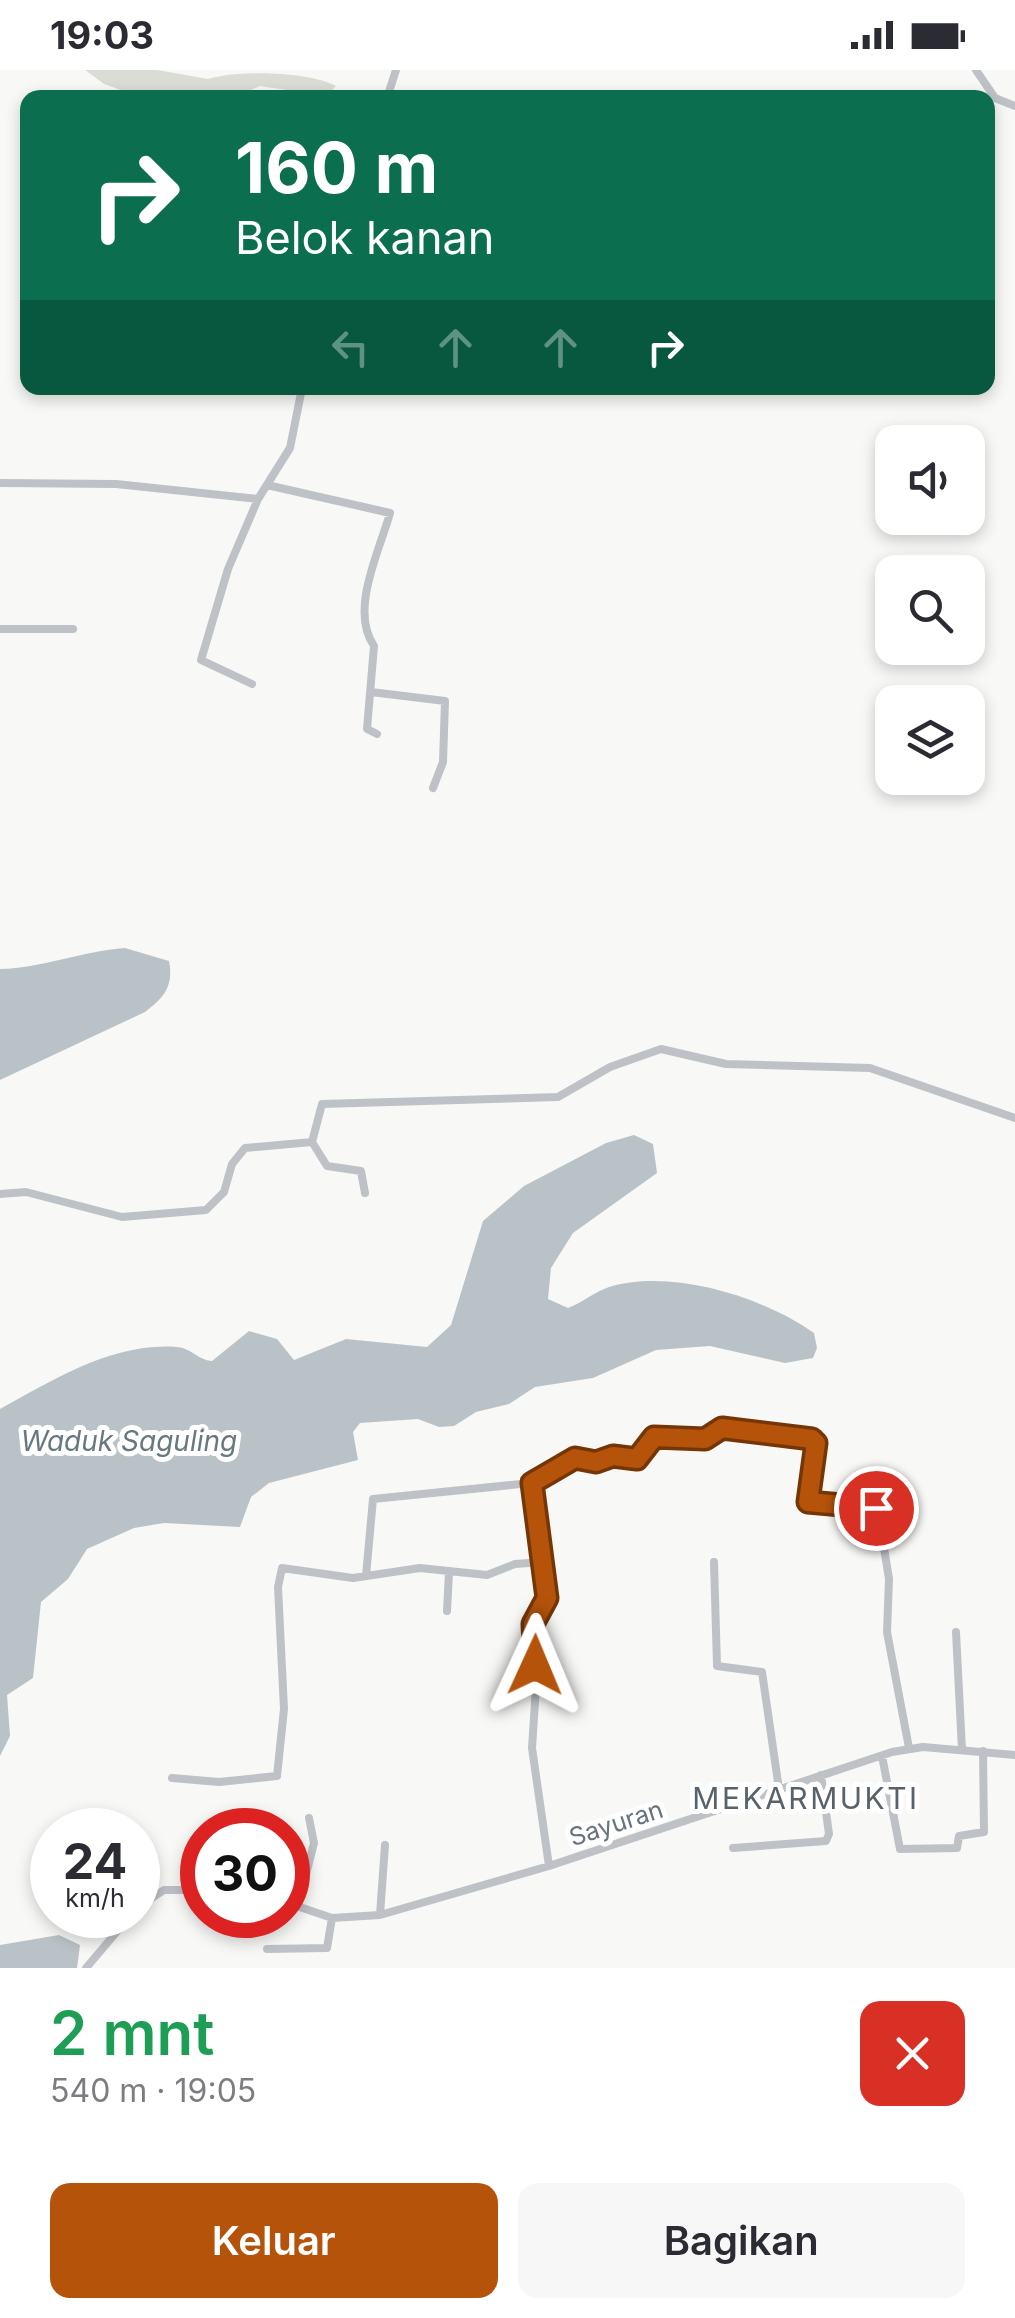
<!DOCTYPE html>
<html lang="id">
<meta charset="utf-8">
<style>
body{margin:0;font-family:Inter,sans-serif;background:#f7f7f7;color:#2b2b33;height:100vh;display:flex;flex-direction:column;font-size:38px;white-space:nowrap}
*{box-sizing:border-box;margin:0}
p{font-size:32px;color:#7c7c81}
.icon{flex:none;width:55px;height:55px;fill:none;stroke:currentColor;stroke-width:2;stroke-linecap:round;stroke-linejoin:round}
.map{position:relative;height:1898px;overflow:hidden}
.side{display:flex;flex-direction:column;background:#fff;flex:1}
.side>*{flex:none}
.top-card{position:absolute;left:20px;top:20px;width:975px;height:305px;border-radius:20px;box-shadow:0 5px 15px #0003;background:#0b6e4f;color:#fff;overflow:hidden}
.tools{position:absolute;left:875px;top:355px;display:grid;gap:20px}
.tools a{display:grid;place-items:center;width:110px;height:110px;border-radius:20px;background:#fff;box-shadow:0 5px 15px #0003;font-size:50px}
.speed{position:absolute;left:30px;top:1738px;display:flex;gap:20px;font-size:50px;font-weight:700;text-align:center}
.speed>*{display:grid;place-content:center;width:130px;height:130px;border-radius:50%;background:#fff;box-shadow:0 5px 15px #0003;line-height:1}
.speed small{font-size:25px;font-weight:400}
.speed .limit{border:15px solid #d22;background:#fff;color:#111}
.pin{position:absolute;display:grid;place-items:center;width:85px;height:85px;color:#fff;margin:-42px;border:5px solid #fff;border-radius:50%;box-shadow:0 2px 10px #0007}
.me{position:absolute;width:110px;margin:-55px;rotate:1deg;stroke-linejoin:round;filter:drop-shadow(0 0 8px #0008)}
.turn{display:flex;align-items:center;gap:35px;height:210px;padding:0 50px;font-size:45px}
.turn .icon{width:130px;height:130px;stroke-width:2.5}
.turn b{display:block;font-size:70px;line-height:85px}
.lanes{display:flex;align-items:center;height:95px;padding:0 50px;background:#0003;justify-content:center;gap:50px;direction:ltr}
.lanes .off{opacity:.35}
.round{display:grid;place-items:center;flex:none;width:105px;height:105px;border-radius:20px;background:#f7f7f7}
.headline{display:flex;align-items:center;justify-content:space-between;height:170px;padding:0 50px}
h1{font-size:60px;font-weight:600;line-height:75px;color:#1e9e55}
.action{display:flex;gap:20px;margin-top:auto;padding:20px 50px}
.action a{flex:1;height:115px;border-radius:20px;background:#b45309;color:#fff;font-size:40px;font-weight:600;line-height:115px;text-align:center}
.action a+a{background:#f7f7f7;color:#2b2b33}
.status{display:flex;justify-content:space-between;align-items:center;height:70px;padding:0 50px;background:#fff;direction:ltr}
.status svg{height:28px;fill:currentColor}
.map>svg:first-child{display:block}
.green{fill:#d9ddd6}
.water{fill:#b9c3c7}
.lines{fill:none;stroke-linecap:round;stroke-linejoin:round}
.street{stroke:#bec2c6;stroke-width:8}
.route-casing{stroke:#753606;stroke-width:25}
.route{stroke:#b45309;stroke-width:18}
.labels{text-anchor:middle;stroke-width:10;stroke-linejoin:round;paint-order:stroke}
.street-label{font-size:25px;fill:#66747e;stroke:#fff}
.water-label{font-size:28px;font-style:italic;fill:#67797f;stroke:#fff}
.quarter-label{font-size:30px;letter-spacing:2.5px;fill:#58626a;stroke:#fff}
</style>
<div class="status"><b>19:03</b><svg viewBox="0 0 49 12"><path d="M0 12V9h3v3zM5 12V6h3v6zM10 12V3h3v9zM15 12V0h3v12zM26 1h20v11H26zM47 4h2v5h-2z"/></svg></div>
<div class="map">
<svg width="1015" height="1898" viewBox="0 0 1015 1898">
<rect width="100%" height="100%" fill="#f8f8f7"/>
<path class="green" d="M85 0H157L208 9C236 0 308 1 336 16L326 26 260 16 236 27H140L104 14Z"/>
<path class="water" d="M125 878 169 891C174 916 164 928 145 942L0 1010V899C43 898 82 881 125 878Z
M634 1065 653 1074 657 1103 573 1163 551 1198 548 1229 568 1238C582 1233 594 1222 609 1217 672 1198 763 1227 814 1263L817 1278 813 1288 785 1293 710 1276 656 1280 593 1308 535 1317 509 1334 476 1342 454 1356 439 1357 418 1349 360 1353 353 1362 358 1390 269 1413 251 1427 240 1457 164 1453 134 1458 87 1479 68 1509 41 1532 33 1608 7 1625 10 1666 0 1686V1339C53 1310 113 1272 177 1277 191 1278 198 1290 212 1291L249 1261 277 1269 294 1290 346 1269 427 1277 451 1255 483 1151 524 1116 606 1073Z
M59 1865 80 1875 77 1898H0V1875Z"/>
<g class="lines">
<path class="street" d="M976 0 995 28 1015 36
M387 28 396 0
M0 413 116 414 258 429 290 378 302 318
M267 415 390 443C380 480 349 540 374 576L367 659 377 664
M0 559H73
M252 614 201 590 228 499 258 429
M371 622 445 631 443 692 433 718
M312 1072 327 1096 361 1101 365 1123
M0 1124 26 1122 122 1147 206 1140 224 1122 232 1094 245 1078 312 1072 322 1034 558 1027 610 997 661 979 726 994 870 998 1015 1048
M531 1413 575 1388C597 1389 615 1389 637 1389L657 1367 705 1369 722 1357 812 1369 816 1373 808 1432 872 1437 878 1441 889 1509 887 1562 909 1678
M714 1492 717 1596 762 1602 779 1719
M366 1506 373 1429 531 1413 547 1528 533 1555 536 1617 532 1678 549 1796
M447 1541 449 1502
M956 1562 962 1680
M882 1686 900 1779 957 1778 959 1766 984 1762 983 1681
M172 1708 219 1712 277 1706 284 1639 278 1517 282 1498 353 1508 420 1498 487 1505 515 1494 543 1492
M733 1778 826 1771 829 1764 821 1705
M288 1833 332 1848 380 1845 549 1796 892 1682 923 1677 1015 1685
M298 1836 314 1773 309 1748
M138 1837 164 1820H202
M380 1845 385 1775
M267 1879 327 1878 332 1848
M86 1898 131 1845"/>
</g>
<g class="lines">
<defs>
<path id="route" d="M535 1595 533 1554 547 1528 532 1413 575 1388 596 1392 613 1386 637 1389 654 1367 705 1369 722 1358 812 1369 816 1373 808 1432 876 1438"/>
</defs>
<use href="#route" class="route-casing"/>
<use href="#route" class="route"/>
</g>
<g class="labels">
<g class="street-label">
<text transform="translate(616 1753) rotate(-18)" y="9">Sayuran</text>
</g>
<g class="water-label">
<text x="129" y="1381">Waduk Saguling</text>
</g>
<g class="quarter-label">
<text x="806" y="1739">MEKARMUKTI</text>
</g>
</g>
</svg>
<div class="tools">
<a><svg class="icon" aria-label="sound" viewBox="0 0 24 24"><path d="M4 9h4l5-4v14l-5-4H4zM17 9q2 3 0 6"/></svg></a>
<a><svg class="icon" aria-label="search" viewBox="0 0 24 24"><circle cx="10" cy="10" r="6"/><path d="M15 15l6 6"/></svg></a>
<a><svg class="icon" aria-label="layers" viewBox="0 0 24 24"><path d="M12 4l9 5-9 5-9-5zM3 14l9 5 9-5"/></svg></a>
</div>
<div class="speed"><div>24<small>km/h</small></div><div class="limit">30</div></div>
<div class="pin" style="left:876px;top:1438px;background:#d93025"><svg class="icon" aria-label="arrive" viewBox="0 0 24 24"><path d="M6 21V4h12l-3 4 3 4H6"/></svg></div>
<svg class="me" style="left:535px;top:1595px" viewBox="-20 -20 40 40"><path d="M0-17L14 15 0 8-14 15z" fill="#b45309" stroke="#fff" stroke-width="4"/></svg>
<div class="top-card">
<div class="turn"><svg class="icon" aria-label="right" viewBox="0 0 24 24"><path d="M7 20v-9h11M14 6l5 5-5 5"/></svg><div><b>160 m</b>Belok kanan</div></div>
<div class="lanes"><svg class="icon off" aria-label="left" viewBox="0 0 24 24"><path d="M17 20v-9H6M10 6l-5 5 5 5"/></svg><svg class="icon off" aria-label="ahead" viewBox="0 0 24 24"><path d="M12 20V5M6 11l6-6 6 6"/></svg><svg class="icon off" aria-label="ahead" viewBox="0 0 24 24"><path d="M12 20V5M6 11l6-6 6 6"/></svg><svg class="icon" aria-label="right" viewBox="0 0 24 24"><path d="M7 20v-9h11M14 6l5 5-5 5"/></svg></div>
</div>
</div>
<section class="side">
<div class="headline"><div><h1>2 mnt</h1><p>540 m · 19:05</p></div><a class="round" style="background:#d93025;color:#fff"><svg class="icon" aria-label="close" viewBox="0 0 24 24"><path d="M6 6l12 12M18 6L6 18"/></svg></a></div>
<div class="action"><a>Keluar</a><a>Bagikan</a></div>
</section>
